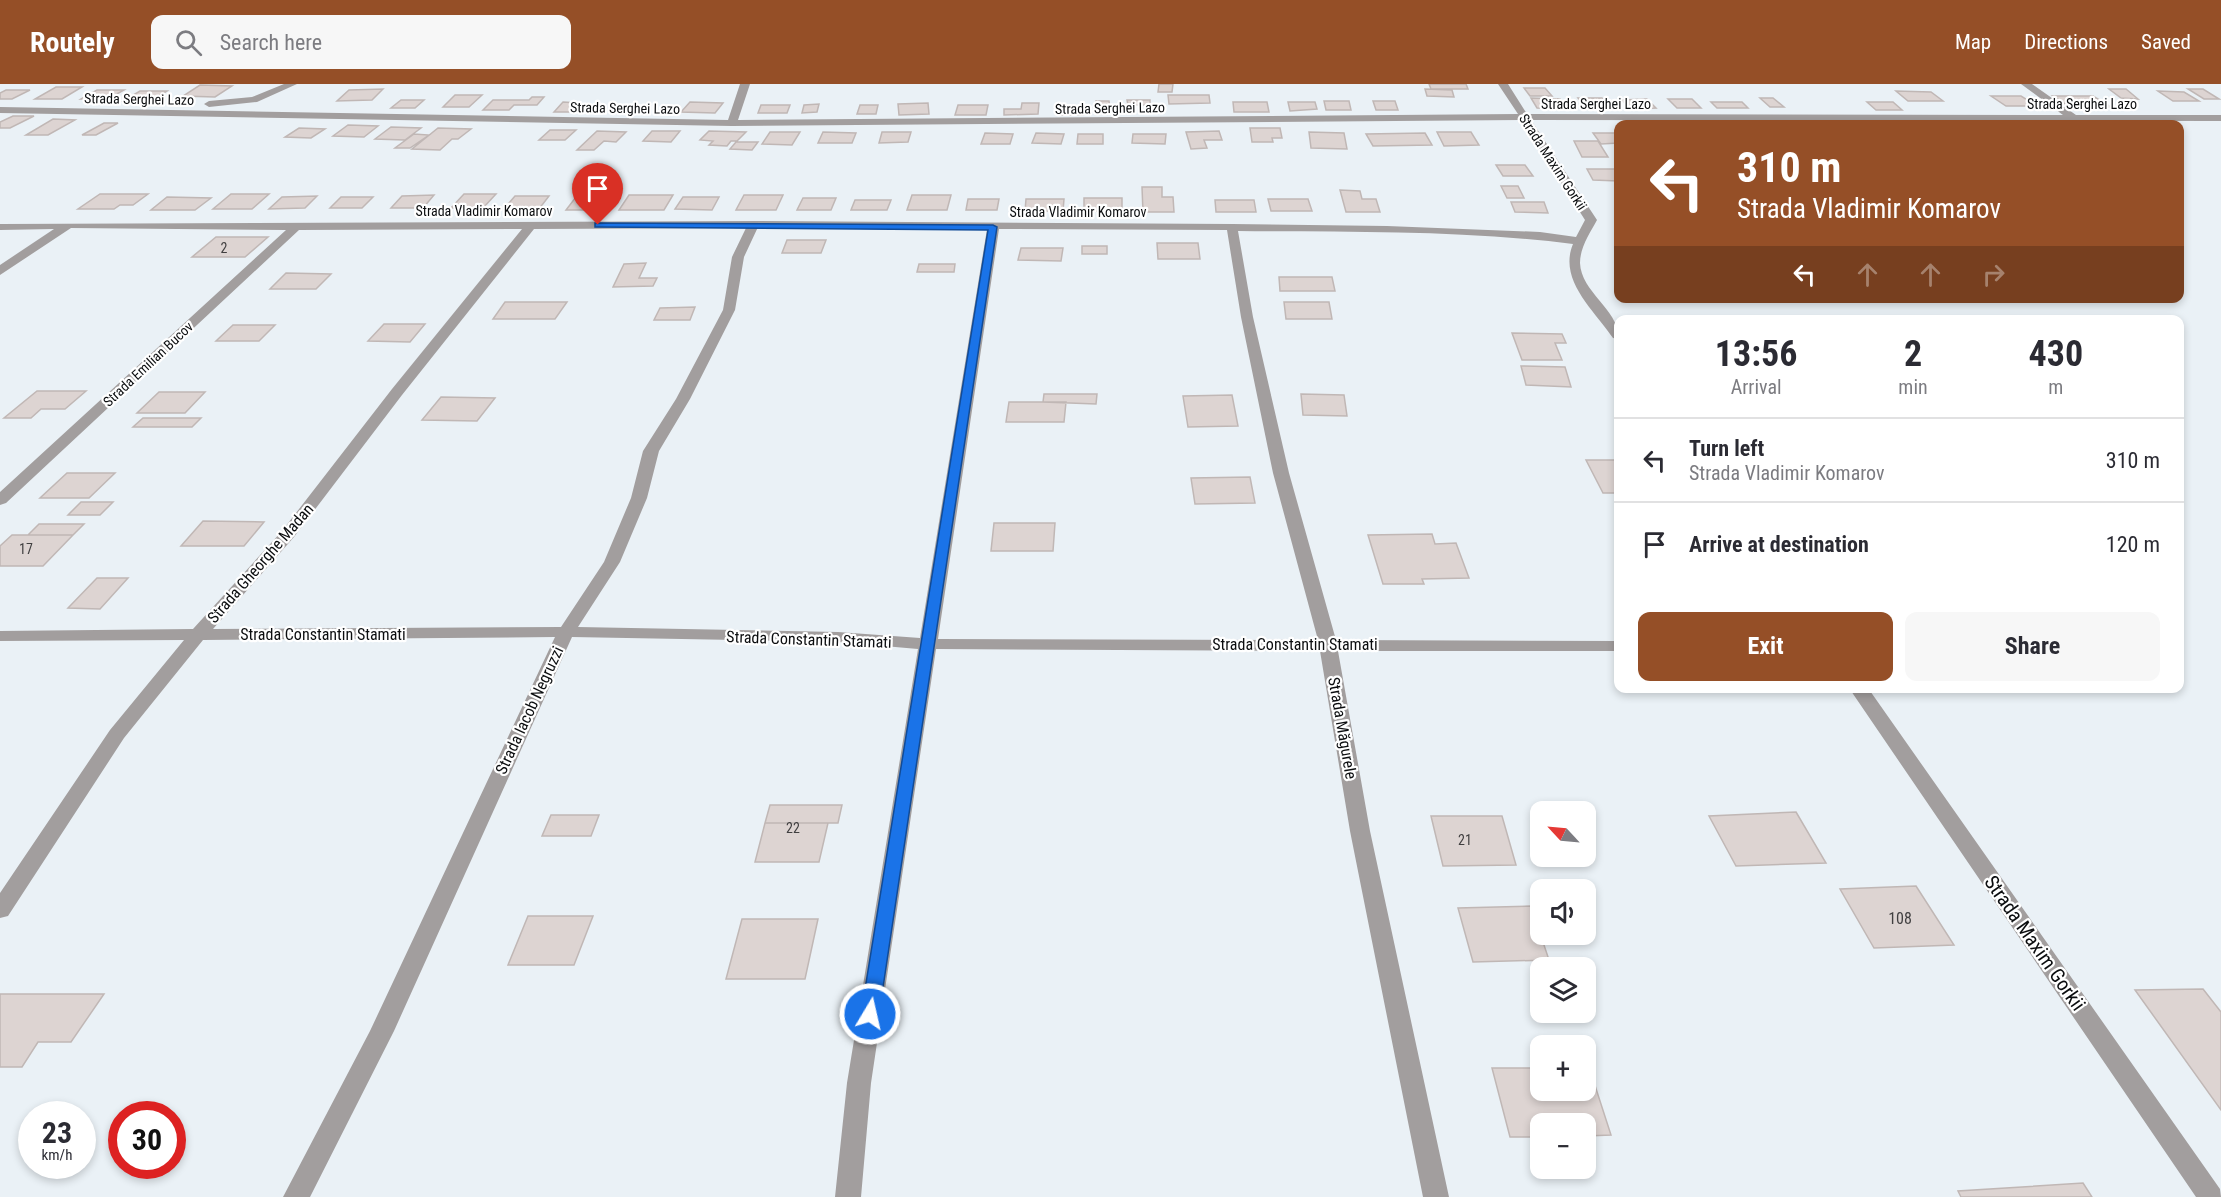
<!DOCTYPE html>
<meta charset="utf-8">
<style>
body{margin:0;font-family:"Roboto Condensed",sans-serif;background:#f7f7f7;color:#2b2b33;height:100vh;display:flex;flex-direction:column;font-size:22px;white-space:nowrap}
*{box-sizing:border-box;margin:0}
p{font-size:20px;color:#7c7c81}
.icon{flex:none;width:33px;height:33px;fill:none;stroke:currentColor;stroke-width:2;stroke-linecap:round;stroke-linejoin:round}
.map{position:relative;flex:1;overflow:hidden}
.sheet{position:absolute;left:1614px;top:231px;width:570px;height:378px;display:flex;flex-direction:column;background:#fff;border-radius:12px;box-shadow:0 3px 9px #0003}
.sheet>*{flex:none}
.banner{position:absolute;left:1614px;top:36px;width:570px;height:183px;border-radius:12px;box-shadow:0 3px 9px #0003;background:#954f27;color:#fff;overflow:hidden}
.needle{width:39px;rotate:296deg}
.tools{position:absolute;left:1530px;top:717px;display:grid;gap:12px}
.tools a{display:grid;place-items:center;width:66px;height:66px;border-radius:12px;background:#fff;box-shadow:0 3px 9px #0003;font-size:30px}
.speed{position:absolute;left:18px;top:1017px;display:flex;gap:12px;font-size:30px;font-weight:700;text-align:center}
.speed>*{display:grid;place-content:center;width:78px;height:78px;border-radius:50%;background:#fff;box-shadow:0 3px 9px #0003;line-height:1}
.speed small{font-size:15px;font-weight:400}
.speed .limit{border:9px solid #d22;background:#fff;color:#111}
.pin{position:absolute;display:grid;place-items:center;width:51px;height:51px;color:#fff;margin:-62px -26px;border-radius:50% 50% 50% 0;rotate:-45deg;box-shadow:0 0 6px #0007}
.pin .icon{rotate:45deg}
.me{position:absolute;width:66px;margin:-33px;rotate:9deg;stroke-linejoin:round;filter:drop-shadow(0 0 4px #0008)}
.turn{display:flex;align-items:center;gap:21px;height:126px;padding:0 24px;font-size:27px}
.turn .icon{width:78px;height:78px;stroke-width:2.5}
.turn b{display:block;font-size:42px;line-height:51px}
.lanes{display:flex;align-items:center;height:57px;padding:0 24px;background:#0003;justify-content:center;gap:30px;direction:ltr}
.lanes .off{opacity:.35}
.eta{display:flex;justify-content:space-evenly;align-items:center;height:102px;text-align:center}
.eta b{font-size:36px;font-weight:700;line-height:42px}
.primary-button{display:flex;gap:12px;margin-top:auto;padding:12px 24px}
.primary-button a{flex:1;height:69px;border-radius:12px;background:#954f27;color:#fff;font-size:24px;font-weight:700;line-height:69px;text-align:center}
.primary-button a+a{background:#f7f7f7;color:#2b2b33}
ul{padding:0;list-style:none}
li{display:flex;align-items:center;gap:18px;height:84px;padding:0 24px;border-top:2px solid #e1e1e2}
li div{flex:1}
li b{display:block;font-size:22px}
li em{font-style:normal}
header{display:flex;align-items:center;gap:36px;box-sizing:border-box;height:84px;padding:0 30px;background:#954f27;color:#fff}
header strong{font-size:28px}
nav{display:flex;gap:33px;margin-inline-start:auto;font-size:21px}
.search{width:420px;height:54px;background:#f7f7f7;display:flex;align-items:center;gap:15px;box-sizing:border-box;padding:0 21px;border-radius:12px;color:#7c7c81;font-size:22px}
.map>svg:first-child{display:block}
.building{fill:#ddd4d2;stroke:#c0b7b5;stroke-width:1.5}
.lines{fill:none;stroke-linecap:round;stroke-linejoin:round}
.minor{fill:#a29e9e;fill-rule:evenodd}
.route{fill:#1a73e8;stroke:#114b97;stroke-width:1.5}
.labels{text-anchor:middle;stroke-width:4.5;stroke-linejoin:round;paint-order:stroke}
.far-street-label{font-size:14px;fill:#0b0d0f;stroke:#fff}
.number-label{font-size:14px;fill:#403f40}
.street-label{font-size:16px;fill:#0b0d0f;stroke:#fff}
.near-number-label{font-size:16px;fill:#403f40}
.near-street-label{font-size:20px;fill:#0b0d0f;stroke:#fff}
</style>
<header>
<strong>Routely</strong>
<div class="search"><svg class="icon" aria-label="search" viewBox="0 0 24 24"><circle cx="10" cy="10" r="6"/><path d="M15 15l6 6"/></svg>Search here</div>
<nav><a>Map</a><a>Directions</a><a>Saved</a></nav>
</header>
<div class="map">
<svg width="2221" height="1113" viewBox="0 0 2221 1113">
<rect width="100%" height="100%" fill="#eaf1f6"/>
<path class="building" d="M1159 0H1173L1172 8H1158Z
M1429 0H1466L1468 5H1431Z
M200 1 232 2 215 13 183 12Z
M56 3H82L62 15H35Z
M1524 4H1545L1552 12H1530Z
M383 5 372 16 337 17 349 6Z
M1425 5 1452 6 1454 13 1427 12Z
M2109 5H2126L2138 15 2121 14Z
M2188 5H2203L2219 15H2204Z
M6 6H30L12 15H0V9Z
M97 6H124L108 15H81Z
M140 7H167L151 17H123Z
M1896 7 1931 8 1943 17H1908Z
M2158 7 2184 8 2199 17H2173Z
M455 11H482L469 23H443Z
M1168 11H1209L1210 19 1169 20Z
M1991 12H2021L2037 22H2006Z
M2053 12H2093L2111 23H2070Z
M532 13H544L537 21H514L509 26H483L493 16H529Z
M1531 14 1560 15 1566 25 1537 24Z
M1578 14H1602L1610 23 1586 24Z
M1760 14H1773L1784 23H1770Z
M1647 15 1656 24 1630 25 1622 16Z
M1668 15H1692L1701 24H1677Z
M401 16H424L415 24H391Z
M1127 16H1150V21H1128Z
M1096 17H1109L1110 25 1097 26Z
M1324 17H1349L1351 26H1326Z
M1373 17H1395L1398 26H1376Z
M563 18 578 19 569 28H554Z
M690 18 723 19 715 29 681 28Z
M1233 18H1267L1269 28H1234Z
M1288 18H1315L1317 25 1290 27Z
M1711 18H1742L1748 24H1717Z
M1867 18H1893L1902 26H1876Z
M928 19 929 30 899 31 898 20Z
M1022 19H1039L1038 30 1004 31V25H1021Z
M819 20 817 28 802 29 804 21Z
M761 21H790L787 29H758Z
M860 21H878L876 30H857Z
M958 21H988L986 31H955Z
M1060 22H1083V31H1059Z
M13 32H34L10 44H0V38Z
M53 35 75 36 48 51H26Z
M104 39H118L96 51H82Z
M348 41 378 42 364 53 333 52Z
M391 43 421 44 405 56 375 55Z
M299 44 325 45 311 54 285 53Z
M438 44 471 45 458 55H452L440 66 412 65Z
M1250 44H1280L1282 54H1272L1273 58H1252Z
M550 46H576L565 56H539Z
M597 47 626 48 616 58 604 57 594 66H577Z
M652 47H680L671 58 643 57Z
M709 47 746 48 737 57H731L727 62 709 61 713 57 700 56Z
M1219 47 1222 56H1204L1207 64 1191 65 1186 48Z
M770 48H800L792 61 762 60Z
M823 48 856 49 852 59H818Z
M882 48H911L908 58 879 59Z
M1309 48 1344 49 1347 65 1311 64Z
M1437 48H1471L1479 61 1444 62Z
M985 49 1013 50 1010 60H981Z
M1036 49 1064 50 1061 60 1032 59Z
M1425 49 1432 61 1373 62 1366 50Z
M1593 49H1618V59L1601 60Z
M414 50 429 51 410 64H395Z
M1078 50H1103V60H1077Z
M1133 50H1166L1165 60 1132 59Z
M1574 57H1598L1608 73H1582Z
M736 58H758L752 66 730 65Z
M1496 81H1525L1533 92H1503Z
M1587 85H1618V97L1593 96Z
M1501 102H1518L1524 114H1507Z
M1142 103H1162V113H1173L1174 128H1143Z
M1340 106 1360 107 1362 115H1376L1380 128H1346Z
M100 110H148L133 121H120L114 125H78Z
M231 110H269L252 125H213Z
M464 110H496L483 124H451Z
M434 111 423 124H391L402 112Z
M629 111H673L664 126H619Z
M744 111H783L776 126H736Z
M912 111H951L947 126H907Z
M317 112 305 124 269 125 282 113Z
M515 112H549L539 125H504Z
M167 113 211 114 195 126H151Z
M341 113H373L362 124H330Z
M576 113H610L600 126H566Z
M683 113H719L712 126 675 125Z
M803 114H836L831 126H797Z
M1084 114H1122V127H1084Z
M968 115H999L997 126H966Z
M1026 115H1064L1063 127H1025Z
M1268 115H1308L1312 127H1271Z
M855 116H891L887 126H851Z
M1215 116H1254L1256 128H1216Z
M1511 118H1544L1548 129 1515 128Z
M216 153H268L245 173H192Z
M787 156H826L821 169H782Z
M1157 159H1198L1200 175H1158Z
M1082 162H1107V170H1082Z
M1021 164H1063L1061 177 1018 176Z
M646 179 639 194H657L653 202 613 203 624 180Z
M919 180H955L954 188H917Z
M286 189 331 190 316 205H270Z
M1279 193H1332L1335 207H1280Z
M505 218H567L555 235H493Z
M1284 218H1329L1332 235H1286Z
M695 223 690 236H654L660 224Z
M384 240H425L410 258 368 257Z
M233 241H275L259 257H216Z
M1512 249 1562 250 1566 259H1555L1562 276H1522Z
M1521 282 1565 283 1571 303 1526 301Z
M37 307H86L65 325H41L31 334H4Z
M159 308H205L185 329H137Z
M1044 310H1097L1096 320 1043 318Z
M1301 310 1344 311 1347 332 1303 331Z
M1232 311 1238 342 1188 343 1183 312Z
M441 313 495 314 477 337 422 336Z
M1009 318H1066L1064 338H1006Z
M143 334H201L192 343H133Z
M1586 376H1618V409H1603Z
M67 389H115L89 414H40Z
M1250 393 1255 419 1195 420 1191 394Z
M81 418H113L100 431H68Z
M203 437 264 438 244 462H181Z
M994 439H1055L1053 467H991Z
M39 440H84L73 451H28Z
M1432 450 1435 460 1456 459 1469 494 1422 495 1424 500H1383L1368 451Z
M12 451H73L43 482H0V462Z
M97 494H128L100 525 68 524Z
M770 721H842L838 739H765Z
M1796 728 1826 779 1736 782 1709 732Z
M551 731H599L591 752H542Z
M1431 732H1502L1516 781 1443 782Z
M765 739H828L819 778H755Z
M1916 802 1954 861 1874 864 1840 805Z
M1531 822 1549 876 1473 878 1458 824Z
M528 832H593L574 881H508Z
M742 835H818L805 895H726Z
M2203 905 2221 928V1026L2135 906Z
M0 910H104L71 958H38L22 983H0Z
M1586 983H1589L1611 1051 1586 1052V1040H1540V1053H1510L1492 984H1540V1006H1586Z
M2083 1099 2092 1113H1961L1958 1107Z"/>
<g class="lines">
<path class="minor" d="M284 0H297L257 18 209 23 204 20 209 17 252 13Z
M740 0H750L738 36 1518 30 1498 0H1508L1527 30 2063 31 2021 0H2032L2076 31H2221V37L1531 36 1597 136C1590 149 1580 163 1580 179 1581 209 1621 227 1618 255L1613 254C1594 226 1558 196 1573 160 1463 146 1350 148 1238 147L1253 233 1289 389 1336 556 1618 557V567H1338L1370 747 1449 1113H1423L1350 747 1320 567 936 565 871 999 861 1113H835L847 999 918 565 838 558 572 553 394 947 310 1113H283L370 947 555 553 203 556 124 654 8 832 0 834V809L110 646 184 556 0 557V547L193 545 282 447 392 305 522 145 299 146 6 419 0 421V408L286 146 71 144 0 191V181L54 145 0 146V140L754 137 1232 140 1387 142 1540 148 1576 153 1585 136 1521 36 732 42 0 29V23L728 36ZM758 143 987 145 920 554 838 548 578 543 620 478 647 414 659 367 690 315 735 226 744 173ZM746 144 732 173 723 226 676 315 643 367 631 414 604 478 561 543 213 545 294 453 402 311 534 145ZM999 145 1227 146 1241 233 1273 389 1318 556 938 555Z
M1849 604H1868L2220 1105 2221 1113H2196Z"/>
</g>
<path class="route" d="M595 139 993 141 997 143 879 930 876 935 870 937 863 935 861 930 988 146 598 143H595Z"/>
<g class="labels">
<g class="far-street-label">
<text transform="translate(139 15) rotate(1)" y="5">Strada Serghei Lazo</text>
<text x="1596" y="25">Strada Serghei Lazo</text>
<text x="2082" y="25">Strada Serghei Lazo</text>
<text transform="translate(625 24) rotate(1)" y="5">Strada Serghei Lazo</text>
<text transform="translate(1110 24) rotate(-1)" y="5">Strada Serghei Lazo</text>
<text transform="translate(1553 78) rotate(57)" y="5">Strada Maxim Gorkii</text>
<text x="484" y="132">Strada Vladimir Komarov</text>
<text x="1078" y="133">Strada Vladimir Komarov</text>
<text transform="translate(148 280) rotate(-43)" y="5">Strada Emilian Bucov</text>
</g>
<g class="number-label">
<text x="224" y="169">2</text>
<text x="26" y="470">17</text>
<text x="793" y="749">22</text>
<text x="1465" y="761">21</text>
</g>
<g class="street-label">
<text transform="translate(260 479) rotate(-49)" y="6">Strada Gheorghe Madan</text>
<text x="323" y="556">Strada Constantin Stamati</text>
<text transform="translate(809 555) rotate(2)" y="6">Strada Constantin Stamati</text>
<text x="1295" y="566">Strada Constantin Stamati</text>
<text transform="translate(529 626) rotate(-65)" y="6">Strada Iacob Negruzzi</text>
<text transform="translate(1343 644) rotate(80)" y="6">Strada Măgurele</text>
</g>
<g class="near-number-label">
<text x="1900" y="840">108</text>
</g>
<g class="near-street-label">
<text transform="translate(2035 859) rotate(55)" y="7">Strada Maxim Gorkii</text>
</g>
</g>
</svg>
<div class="tools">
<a><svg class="needle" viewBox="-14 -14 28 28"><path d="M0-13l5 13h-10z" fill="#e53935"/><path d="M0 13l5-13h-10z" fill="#7c7c81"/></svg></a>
<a><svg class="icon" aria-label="sound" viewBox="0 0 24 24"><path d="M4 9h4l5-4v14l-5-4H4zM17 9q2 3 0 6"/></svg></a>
<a><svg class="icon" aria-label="layers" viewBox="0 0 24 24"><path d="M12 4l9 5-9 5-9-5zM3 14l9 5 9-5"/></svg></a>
<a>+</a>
<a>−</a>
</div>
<div class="speed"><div>23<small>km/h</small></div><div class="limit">30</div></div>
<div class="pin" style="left:598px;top:141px;background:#d93025"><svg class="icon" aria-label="arrive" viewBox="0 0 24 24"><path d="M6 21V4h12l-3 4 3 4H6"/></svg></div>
<svg class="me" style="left:870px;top:930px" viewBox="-20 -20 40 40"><circle r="17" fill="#1a73e8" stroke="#fff" stroke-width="3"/><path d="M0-11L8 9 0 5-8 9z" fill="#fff"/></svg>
<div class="banner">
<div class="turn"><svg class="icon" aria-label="left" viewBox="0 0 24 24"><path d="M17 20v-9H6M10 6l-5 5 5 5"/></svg><div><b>310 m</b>Strada Vladimir Komarov</div></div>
<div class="lanes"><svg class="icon" aria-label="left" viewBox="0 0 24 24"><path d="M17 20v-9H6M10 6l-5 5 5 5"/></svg><svg class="icon off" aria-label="ahead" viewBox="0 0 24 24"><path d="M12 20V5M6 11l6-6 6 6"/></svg><svg class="icon off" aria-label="ahead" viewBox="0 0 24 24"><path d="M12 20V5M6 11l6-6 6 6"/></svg><svg class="icon off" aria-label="right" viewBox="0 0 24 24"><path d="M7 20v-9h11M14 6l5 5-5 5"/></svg></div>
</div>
<section class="sheet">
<div class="eta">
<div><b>13:56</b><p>Arrival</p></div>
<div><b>2</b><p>min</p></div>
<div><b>430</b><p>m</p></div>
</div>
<ul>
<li><svg class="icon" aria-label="left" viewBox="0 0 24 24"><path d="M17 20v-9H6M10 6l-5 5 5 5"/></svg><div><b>Turn left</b><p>Strada Vladimir Komarov</p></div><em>310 m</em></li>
<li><svg class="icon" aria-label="arrive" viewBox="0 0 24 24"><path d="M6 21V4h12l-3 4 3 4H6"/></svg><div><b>Arrive at destination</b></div><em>120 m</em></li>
</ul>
<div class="primary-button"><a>Exit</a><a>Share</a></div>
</section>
</div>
